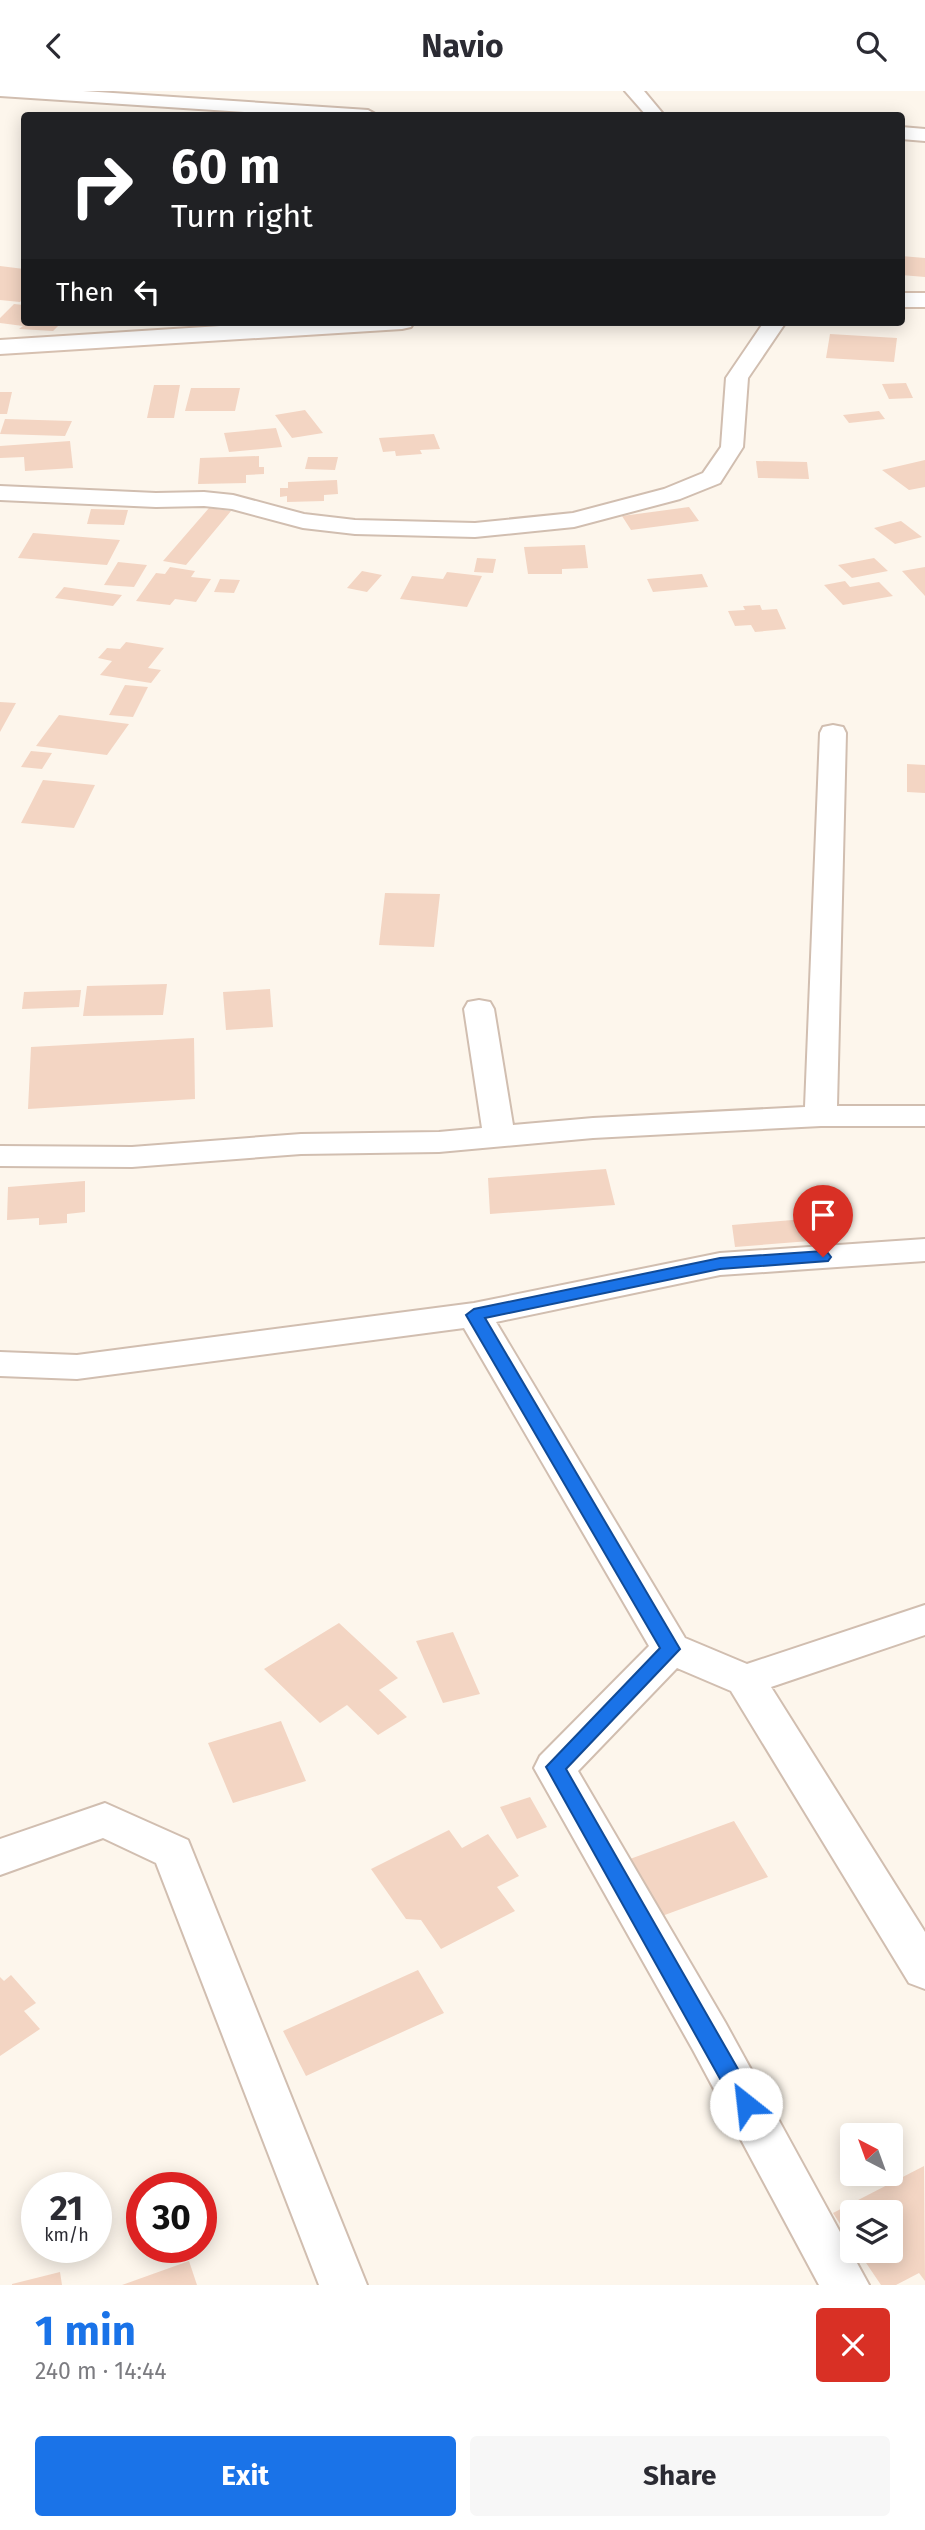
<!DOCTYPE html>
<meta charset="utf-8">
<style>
body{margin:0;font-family:"Fira Sans",sans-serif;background:#f7f7f7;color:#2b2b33;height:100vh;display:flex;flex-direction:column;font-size:26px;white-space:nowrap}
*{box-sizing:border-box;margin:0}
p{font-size:23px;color:#7c7c81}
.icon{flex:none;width:38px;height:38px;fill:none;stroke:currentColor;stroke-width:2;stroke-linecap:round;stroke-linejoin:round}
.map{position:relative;height:2194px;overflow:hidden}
.side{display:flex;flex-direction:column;background:#fff;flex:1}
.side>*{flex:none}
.guide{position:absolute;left:21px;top:21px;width:884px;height:214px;border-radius:7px;box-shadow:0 4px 18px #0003;background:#202124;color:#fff;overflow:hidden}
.needle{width:46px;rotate:319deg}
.controls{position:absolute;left:840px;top:2032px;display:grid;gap:14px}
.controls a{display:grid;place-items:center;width:63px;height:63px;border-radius:7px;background:#fff;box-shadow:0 4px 18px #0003;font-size:35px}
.speed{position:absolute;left:21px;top:2081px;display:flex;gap:14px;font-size:35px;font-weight:700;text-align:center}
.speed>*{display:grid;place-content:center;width:91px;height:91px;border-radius:50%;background:#fff;box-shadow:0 4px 18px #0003;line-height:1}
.speed small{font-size:18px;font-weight:400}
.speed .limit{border:10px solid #d22;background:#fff;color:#111}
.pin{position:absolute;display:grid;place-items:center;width:60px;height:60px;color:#fff;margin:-72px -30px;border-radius:50% 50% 50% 0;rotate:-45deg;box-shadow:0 0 7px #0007}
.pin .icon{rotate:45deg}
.me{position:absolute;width:77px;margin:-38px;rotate:331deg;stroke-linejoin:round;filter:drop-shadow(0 0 5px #0008)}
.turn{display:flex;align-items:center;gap:24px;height:147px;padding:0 35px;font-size:32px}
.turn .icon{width:91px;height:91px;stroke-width:2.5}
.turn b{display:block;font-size:49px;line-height:60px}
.then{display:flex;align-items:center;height:66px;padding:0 35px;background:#0003;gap:14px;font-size:26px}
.round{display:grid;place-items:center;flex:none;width:74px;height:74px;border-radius:7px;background:#f7f7f7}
.overview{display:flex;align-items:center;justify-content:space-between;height:119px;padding:0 35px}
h1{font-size:42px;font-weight:700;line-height:52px;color:#1a73e8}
.primary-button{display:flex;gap:14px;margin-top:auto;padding:14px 35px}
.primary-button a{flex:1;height:80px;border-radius:7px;background:#1a73e8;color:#fff;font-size:28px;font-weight:700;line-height:80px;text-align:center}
.primary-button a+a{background:#f7f7f7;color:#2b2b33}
header{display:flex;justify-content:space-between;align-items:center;height:91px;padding:0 35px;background:#fff;font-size:32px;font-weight:700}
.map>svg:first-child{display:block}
.building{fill:#f3d5c3}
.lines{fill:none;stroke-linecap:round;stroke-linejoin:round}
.street-casing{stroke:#d1beb0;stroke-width:4}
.secondary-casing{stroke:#d6c0b0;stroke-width:4}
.street{fill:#fff;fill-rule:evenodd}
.secondary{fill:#fff;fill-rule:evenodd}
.route{fill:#1a73e8;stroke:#114b97;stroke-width:2}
</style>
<header><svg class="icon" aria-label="back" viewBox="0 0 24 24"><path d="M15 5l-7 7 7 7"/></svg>Navio<svg class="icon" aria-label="search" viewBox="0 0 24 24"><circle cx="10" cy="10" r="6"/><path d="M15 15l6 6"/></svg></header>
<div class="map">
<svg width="925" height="2194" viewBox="0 0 925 2194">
<rect width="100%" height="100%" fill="#fdf6ec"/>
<path class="building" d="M901 165 925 167V186L901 184Z
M0 175 24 178V207L20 211 0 209Z
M14 213 24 214V231H62L53 240 19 238 23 235 0 232V227Z
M830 243 897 247 894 271 826 267Z
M906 292 913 307 889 308 882 293Z
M154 294H180L174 327H147Z
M191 297H240L235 320H185Z
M0 301H12L7 323H0Z
M305 319 323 342 292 347 275 324Z
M879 320 885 328 849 332 843 324Z
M5 328 72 330 65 345 0 343Z
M276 337 282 356 229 361 224 342Z
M434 343 440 358 420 359 422 363 396 365 395 360 383 361 379 347Z
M70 350 73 377 25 380 24 366 0 367V355Z
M259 365V376H264V383L246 384V392L198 393 200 367Z
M308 366H338L335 379 305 378Z
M925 369V396L909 399 882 379Z
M756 370 807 371 809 388 758 387Z
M337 389 338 403 324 404V410L287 411V405L280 406V397H288V391Z
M689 416 699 430 631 439 622 425Z
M209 417 231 420 186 474 163 470Z
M91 418 128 419 124 434 87 433Z
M901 430 922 446 895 453 874 437Z
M33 442 120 449 107 474 18 467Z
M585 454 588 477 562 478V483H528L524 456Z
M477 467 496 468 493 482 474 481Z
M874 467 888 480 852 487 838 474Z
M118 471 147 474 134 496 104 494Z
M170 476 195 480 191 486 211 488 196 511 175 508 170 514 136 510 156 482 165 483Z
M925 476V505L902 480Z
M362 480 382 484 367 501 347 497Z
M447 481 482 485 467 516 400 508 412 485 443 488Z
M702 483 708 496 653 501 647 488Z
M220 488 240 489 234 502 214 501Z
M845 490 850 496 879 491 893 505 843 514 824 494Z
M64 496 122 504 113 515 55 507Z
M760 514 762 519 777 518 786 538 755 541 751 534 735 535 728 520 745 519 743 515Z
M126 551 164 557 148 577 161 579 151 592 100 584 112 570 98 567 107 557 120 558Z
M125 594 148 596 133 626 109 624Z
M0 611 16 612 0 641Z
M59 624 129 633 107 664 36 655Z
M31 660 52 662 42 678 21 676Z
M907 673 925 674V702L907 701Z
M43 689 95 694 74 737 21 732Z
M385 802 440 803 434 856 379 854Z
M167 893 163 924 83 925 87 895Z
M270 898 273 936 226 939 223 901Z
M81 899 79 916 22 918 24 901Z
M194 947 195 1008 28 1018 31 956Z
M606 1078 615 1114 490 1123 488 1087Z
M85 1090V1121L67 1123V1132L39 1134V1127L7 1129 8 1096Z
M805 1128 810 1150 735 1156 732 1134Z
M339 1532 398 1587 379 1599 407 1626 378 1644 347 1614 320 1632 264 1578Z
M453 1541 480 1603 443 1612 416 1550Z
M281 1630 306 1690 233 1712 208 1652Z
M530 1706 547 1736 517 1748 500 1716Z
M734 1730 768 1786 662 1825 630 1768Z
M449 1739 462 1757 488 1743 519 1785 497 1796 515 1820 441 1858 421 1829 406 1828 371 1778Z
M418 1879 444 1922 306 1985 283 1940Z
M11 1884 36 1912 24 1920 40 1938 0 1965V1886L4 1890Z
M924 2075 925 2190 919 2182 896 2194H881L858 2160H891V2121H852V2151L833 2122Z
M189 2170 197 2194H122Z
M60 2181 62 2194H12V2193Z"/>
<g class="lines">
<defs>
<path id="street" d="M0 0H83L368 19 377 24H292L0 5Z
M625 0H644L664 24H646Z
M901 36 925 38V50L901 48Z
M764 231H786L748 287 743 356 720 392 680 408 574 436 475 446 355 443 303 437 232 418 204 415 156 416 0 409V395L156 402 204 401 233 404 304 423 355 429 475 432 573 422 664 398 703 382 721 356 726 287Z
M833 634 843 636 846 642 837 1015H925V1035H821L593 1047 439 1061 301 1063 132 1076 0 1075V1055L132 1056 301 1043 439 1041 482 1037 464 918 468 911 479 909 490 911 494 918 513 1034 593 1027 805 1016 820 642 823 636Z
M925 1148V1170L720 1184 496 1231 685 1547 747 1573 925 1514V1544L771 1596 925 1841V1898L909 1892 731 1600 677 1577 578 1680 725 1931 869 2194H819L693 1959 534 1677 540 1665 649 1555 464 1237 77 1288 0 1285V1261L77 1264 474 1212 720 1162Z
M105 1712 188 1749 367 2194H319L156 1772 103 1747 0 1784V1748Z"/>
<path id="secondary" d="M901 202H925V216H901Z
M283 231H414L411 236 402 238 0 263V249Z"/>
</defs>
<use href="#street" class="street-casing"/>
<use href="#secondary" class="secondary-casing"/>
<use href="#street" class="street"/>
<use href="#secondary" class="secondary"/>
</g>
<path class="route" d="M823 1160 828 1162 831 1166 828 1170 720 1178 485 1227 680 1558 566 1678 754 2006 757 2013 754 2020 746 2023 738 2020 546 1676 660 1557 466 1224 474 1218 720 1167Z"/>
</svg>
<div class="controls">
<a><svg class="needle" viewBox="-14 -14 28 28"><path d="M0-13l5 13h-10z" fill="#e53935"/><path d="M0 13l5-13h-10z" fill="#7c7c81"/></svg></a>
<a><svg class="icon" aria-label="layers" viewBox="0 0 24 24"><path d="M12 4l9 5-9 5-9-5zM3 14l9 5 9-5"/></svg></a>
</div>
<div class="speed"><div>21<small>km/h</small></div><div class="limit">30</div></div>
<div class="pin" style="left:823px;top:1166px;background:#d93025"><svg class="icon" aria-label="arrive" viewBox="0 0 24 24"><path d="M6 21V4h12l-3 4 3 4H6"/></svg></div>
<svg class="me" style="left:746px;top:2013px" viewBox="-20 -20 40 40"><circle r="19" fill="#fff"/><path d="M0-13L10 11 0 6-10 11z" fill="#1a73e8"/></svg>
<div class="guide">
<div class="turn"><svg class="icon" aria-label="right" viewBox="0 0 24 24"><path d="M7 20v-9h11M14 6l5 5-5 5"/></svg><div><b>60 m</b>Turn right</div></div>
<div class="then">Then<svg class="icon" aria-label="left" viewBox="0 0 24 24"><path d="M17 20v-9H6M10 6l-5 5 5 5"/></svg></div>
</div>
</div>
<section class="side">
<div class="overview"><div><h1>1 min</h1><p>240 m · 14:44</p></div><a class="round" style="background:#d93025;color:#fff"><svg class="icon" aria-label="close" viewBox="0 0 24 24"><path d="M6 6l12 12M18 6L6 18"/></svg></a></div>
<div class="primary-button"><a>Exit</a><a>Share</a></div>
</section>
